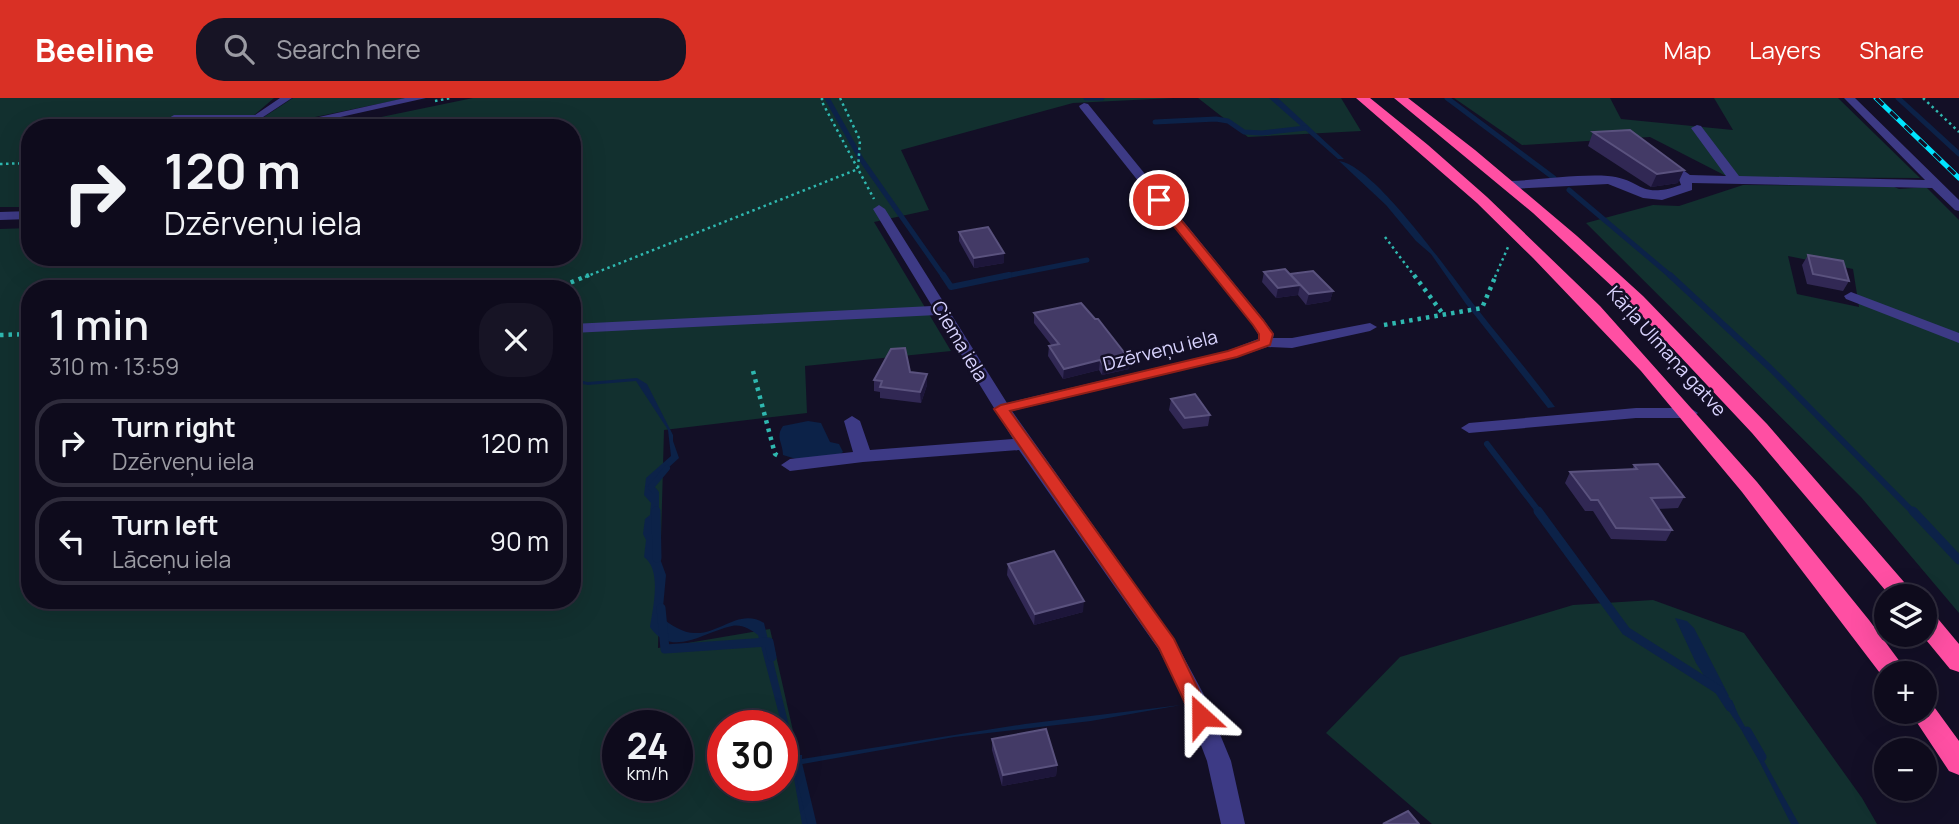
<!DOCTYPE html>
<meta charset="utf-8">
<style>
body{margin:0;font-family:Manrope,sans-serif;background:#171425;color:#f1f3f6;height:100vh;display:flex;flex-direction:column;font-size:26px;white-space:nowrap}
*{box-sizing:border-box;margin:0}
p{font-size:23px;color:#9b9ba3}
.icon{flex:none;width:38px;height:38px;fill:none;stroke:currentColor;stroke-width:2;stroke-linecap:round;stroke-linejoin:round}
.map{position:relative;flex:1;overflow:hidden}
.sheet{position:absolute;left:21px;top:182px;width:560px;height:329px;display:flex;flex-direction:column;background:#0e0b1c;border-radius:28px;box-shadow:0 7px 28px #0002,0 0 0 2px #2e2b3b}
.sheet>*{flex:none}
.guide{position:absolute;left:21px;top:21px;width:560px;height:147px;border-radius:28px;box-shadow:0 7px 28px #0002,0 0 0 2px #2e2b3b;background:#0e0b1c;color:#f1f3f6;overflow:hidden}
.controls{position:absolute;left:1874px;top:486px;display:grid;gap:14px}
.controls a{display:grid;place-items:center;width:63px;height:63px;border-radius:50%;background:#0e0b1c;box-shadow:0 7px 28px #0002,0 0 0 2px #2e2b3b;font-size:35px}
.speed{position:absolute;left:602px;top:612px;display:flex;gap:14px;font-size:35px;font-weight:700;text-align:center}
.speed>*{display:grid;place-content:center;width:91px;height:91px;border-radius:50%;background:#0e0b1c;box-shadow:0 7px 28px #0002,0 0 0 2px #2e2b3b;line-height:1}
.speed small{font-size:18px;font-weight:400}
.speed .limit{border:10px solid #d22;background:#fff;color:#111}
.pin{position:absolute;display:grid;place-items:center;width:60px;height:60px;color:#fff;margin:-30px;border:4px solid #fff;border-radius:50%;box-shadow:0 2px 7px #0007}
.me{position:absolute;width:77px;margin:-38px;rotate:336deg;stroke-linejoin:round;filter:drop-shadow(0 0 5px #0008)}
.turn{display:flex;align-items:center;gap:24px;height:147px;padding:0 28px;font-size:32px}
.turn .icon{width:91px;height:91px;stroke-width:2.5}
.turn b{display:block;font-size:49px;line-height:60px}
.round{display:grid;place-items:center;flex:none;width:74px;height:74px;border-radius:28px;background:#171425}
.overview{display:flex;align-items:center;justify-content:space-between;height:119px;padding:0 28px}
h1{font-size:42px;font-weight:600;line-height:52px}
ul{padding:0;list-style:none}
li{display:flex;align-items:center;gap:21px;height:88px;margin:0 14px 10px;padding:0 14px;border:4px solid #2e2b3b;border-radius:28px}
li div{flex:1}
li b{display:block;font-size:26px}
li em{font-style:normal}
header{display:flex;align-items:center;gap:42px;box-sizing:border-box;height:98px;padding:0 35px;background:#d93025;color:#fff}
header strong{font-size:33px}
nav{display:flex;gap:38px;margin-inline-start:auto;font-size:24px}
.search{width:490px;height:63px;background:#171425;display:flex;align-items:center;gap:18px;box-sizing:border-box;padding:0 24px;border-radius:28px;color:#9b9ba3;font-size:26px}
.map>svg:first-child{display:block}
.green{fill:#12302f;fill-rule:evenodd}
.water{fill:#0c2248}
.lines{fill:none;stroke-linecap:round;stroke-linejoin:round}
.stream-far2{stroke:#0c2248;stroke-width:5}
.stream-far1{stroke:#0c2248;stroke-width:6}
.stream{stroke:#0c2248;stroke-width:9}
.path-far1{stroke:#2fb8b0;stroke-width:2.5;stroke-dasharray:2.5 3.5;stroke-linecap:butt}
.path{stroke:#2fb8b0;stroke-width:4.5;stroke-dasharray:3.5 5;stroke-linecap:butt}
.minor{fill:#3d3a85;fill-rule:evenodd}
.highway{fill:#ff4fa3;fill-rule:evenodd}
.rail-casing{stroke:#00e5ff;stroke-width:5}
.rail{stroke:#130f26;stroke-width:3.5;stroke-dasharray:10;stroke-linecap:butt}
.wall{fill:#312854}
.shaded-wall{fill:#1d163a}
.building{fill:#433a66;stroke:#5a527e;stroke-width:2}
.route{fill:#d93025;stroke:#8d1f18;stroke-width:2}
.labels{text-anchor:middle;stroke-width:5;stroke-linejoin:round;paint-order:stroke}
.street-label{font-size:19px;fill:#d9d4ff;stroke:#130f26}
</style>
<header>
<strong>Beeline</strong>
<div class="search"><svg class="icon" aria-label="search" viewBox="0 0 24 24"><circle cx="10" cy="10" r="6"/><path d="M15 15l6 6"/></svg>Search here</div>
<nav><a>Map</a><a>Layers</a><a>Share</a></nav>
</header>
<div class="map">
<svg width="1959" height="726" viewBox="0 0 1959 726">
<rect width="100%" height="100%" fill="#130f26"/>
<path class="green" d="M0 0H274L252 19H170L166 22H248L235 30H30V108L26 109H0Z
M293 0H407L262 30H247Z
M473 0H1174L1073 5 901 52 929 112 874 124 951 253 805 268 807 315 664 332 658 550 770 531 814 726H0V131L30 130V159H572V30H328ZM30 191H572V502H30ZM618 628H677V688H618ZM723 628H782V688H723Z
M1198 0H1341L1361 33 1248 39Z
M1454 0H1610L1621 21 1733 32 1714 0H1838L1920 80 1728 79 1650 39 1522 47Z
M1743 87 1892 88 1899 91 1926 89 1959 122V515L1861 399 1586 125 1653 107 1679 108ZM1788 158 1853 171 1859 209 1797 196Z
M1653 502 1744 535 1862 700 1877 726H1432L1326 635 1400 559 1573 507Z"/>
<path class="water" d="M1269 0H1278L1344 61H1338Z
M1339 63C1375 67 1454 182 1479 213 1504 245 1531 276 1555 309L1548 310 1466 206 1431 156 1416 143 1386 107Z
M637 280 647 286 673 337V343L679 360 655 382 654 387 649 391 657 399 652 439 666 477 662 520C671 527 684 536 697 535 721 535 740 510 764 525L796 657H802V661L1025 626 1181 607 1091 623 954 639 797 667 798 681 812 726H802L790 658 758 537C751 532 742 526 732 528 703 534 672 561 650 529 653 509 662 472 644 459L646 442 643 436 645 421 650 417 651 405 644 397 646 380 671 358 668 332 636 283 588 287 572 284 573 281 588 284Z
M808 323 821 325 830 344 839 346 843 354 839 357 796 361 783 357C783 345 775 339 783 328Z
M1675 520 1687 523 1694 530 1729 598 1715 595 1696 565Z
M1732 602 1738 616 1799 726H1791L1750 645 1722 603Z"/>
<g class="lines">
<path class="stream-far2" d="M827 0 861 61 944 179
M1086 0H1102
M1447 0 1554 80
M1898 0 1959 56
M1155 24 1216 21 1228 23 1244 34 1262 35 1306 30
M1569 92 1672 179
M1001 179 1087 162"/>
<path class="stream-far1" d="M943 177 951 189 1009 177
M1670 177 1770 270 1914 415
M1487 346 1540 415
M656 415V395L651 389 667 370"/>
<path class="stream" d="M656 413 657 460
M1538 413 1626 533 1719 592 1730 609
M1913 413 1959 462
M661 510 665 551 769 544 772 559
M1747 633 1762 659
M796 659 812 726"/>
<path class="path-far1" d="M840 0 860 42 858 71 874 101
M1923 0 1959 34
M435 3 451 0
M0 66 30 65
M1385 139 1415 179
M585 179 858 71 821 2 823 0
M1495 179 1508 149"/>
<path class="path" d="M1414 177 1443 216
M555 191 589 177
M1384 227 1482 210 1496 177
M0 237 30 236
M753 273 775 356 779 358"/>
<path class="minor" d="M280 0H292L248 29 242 26 245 23H174L169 20 174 17H255Z
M405 0H426L291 30H269Z
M1844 0H1855L1959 102V113L1955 112 1932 90 1692 85V92L1662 102 1643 100 1608 86 1510 91 1504 87 1510 83C1542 82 1577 76 1608 78 1643 81 1638 102 1681 87L1677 76 1683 72 1690 77 1726 78 1691 30 1697 27 1701 28 1739 78 1925 82Z
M1084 5 1088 6 1263 221 1274 236 1273 240H1292L1370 225 1377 229 1370 233 1292 250 1267 249 1237 259 1012 313 1174 541 1203 595 1231 663 1245 726H1221L1207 663 1181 595 1159 552 1019 352 863 364 790 373 781 367 790 361 853 354 844 323 852 318 860 323 870 352 1013 341 937 217 572 235V226L932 208 873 111 879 107 885 111 1007 305 1227 253 1258 241V236L1252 226 1080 10 1079 8Z
M30 113V121L0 122V114Z
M1851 194 1959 235V245L1846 201 1844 198Z
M1636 310H1690L1698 315 1690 320H1636L1469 335 1461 330 1469 325Z"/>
<path class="highway" d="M1356 0H1370L1428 47 1487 99 1600 208 1757 384 1869 522 1909 576H1886V583L1742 394 1641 273 1533 160 1477 105Z
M1394 0H1408L1475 52 1577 138 1643 198 1767 326 1917 499H1891L1752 335 1630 205 1533 115Z
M1925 514 1934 516 1959 546V574L1950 571 1922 537H1925Z
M1925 604 1932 606 1959 643V677L1949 673 1910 614H1925Z"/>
<defs>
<path id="rail" d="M1876 0 1959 80"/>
</defs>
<use href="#rail" class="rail-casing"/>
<use href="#rail" class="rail"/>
</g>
<path class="wall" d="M1593 34 1678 85 1651 89 1588 48Z
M959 134 1004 165 974 170 959 143Z
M1808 157 1849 183 1843 193 1807 186 1802 167Z
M1264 174 1290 176 1333 193 1330 203 1306 207 1298 197 1276 200 1262 184Z
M1034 215 1130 262 1129 271 1102 277 1099 272 1063 281 1048 258 1049 248H1052L1034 225Z
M910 274 927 276V287L921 305 880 300V294L874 293V282Z
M1171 301 1210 317 1208 328 1183 331 1169 312Z
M1634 367 1684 399 1678 410 1658 411 1672 432 1666 443 1611 441 1593 413H1585L1565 385 1570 374 1632 372Z
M1008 466 1083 514 1034 527 1007 477Z
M992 641 1057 667 1056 678 1002 688 992 652Z"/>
<path class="shaded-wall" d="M1684 72 1678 85 1651 89 1657 76Z
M1004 155V165L974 170V160Z
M1300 187 1298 197 1276 200 1278 190Z
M1333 193 1330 203 1306 207 1309 196Z
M1100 262 1099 272 1063 281 1064 271Z
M1130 262 1129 271 1102 277 1103 267Z
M927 276V287L921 305 920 294Z
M1084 503 1083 514 1034 527 1035 516Z
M1057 667 1056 678 1002 688 1003 677Z"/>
<path class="building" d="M1630 32 1684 72 1657 76 1593 34Z
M988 129 1004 155 974 160 959 134Z
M1808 157 1843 163 1849 183 1813 176Z
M1285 171 1300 187 1278 190 1264 174Z
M1313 173 1333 193 1309 196 1290 176Z
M1081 205 1095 221H1098L1130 262 1103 267 1100 262 1064 271 1049 248 1059 246 1034 215Z
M905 250 910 274 927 276 920 294 880 289 882 283 874 282 891 251Z
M1195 296 1210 317 1185 320 1171 301Z
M1658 366 1684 399 1651 400 1672 432 1616 430 1598 402H1591L1570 374 1637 371 1634 367Z
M1054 453 1084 503 1035 516 1008 466Z
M1046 631 1057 667 1003 677 992 641Z
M1408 713 1419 726H1383Z"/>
<path class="route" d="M1159 99 1163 100 1263 222 1273 236 1270 247 1237 259 1010 313 1174 541 1211 618 1208 624 1201 626 1194 624 1159 550 994 311 1001 307 1228 253 1259 242V236L1253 227 1153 102Z"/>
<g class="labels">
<g class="street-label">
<text transform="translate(960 243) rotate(59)" y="7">Ciema iela</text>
<text transform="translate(1160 252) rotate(-14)" y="7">Dzērveņu iela</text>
<text transform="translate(1667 253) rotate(48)" y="7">Kārļa Ulmaņa gatve</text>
</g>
</g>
</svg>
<div class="controls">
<a><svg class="icon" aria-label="layers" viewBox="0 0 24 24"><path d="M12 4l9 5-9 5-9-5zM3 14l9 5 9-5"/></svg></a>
<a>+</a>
<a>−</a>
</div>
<div class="speed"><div>24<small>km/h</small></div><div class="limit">30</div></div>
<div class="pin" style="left:1159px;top:102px;background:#d93025"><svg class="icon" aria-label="arrive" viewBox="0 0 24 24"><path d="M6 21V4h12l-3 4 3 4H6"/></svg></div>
<svg class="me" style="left:1201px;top:618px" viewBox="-20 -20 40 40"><path d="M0-17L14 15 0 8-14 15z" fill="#d93025" stroke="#fff" stroke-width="4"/></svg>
<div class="guide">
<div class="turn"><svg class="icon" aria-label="right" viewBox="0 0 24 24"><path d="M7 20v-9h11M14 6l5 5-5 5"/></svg><div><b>120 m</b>Dzērveņu iela</div></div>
</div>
<section class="sheet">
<div class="overview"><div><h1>1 min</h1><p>310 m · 13:59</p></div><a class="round"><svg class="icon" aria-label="close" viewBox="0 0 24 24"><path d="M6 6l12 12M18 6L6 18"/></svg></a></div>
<ul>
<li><svg class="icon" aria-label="right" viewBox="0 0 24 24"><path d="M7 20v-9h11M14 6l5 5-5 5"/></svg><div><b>Turn right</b><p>Dzērveņu iela</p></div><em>120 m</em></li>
<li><svg class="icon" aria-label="left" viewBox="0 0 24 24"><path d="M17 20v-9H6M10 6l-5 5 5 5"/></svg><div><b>Turn left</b><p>Lāceņu iela</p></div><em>90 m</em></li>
</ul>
</section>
</div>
